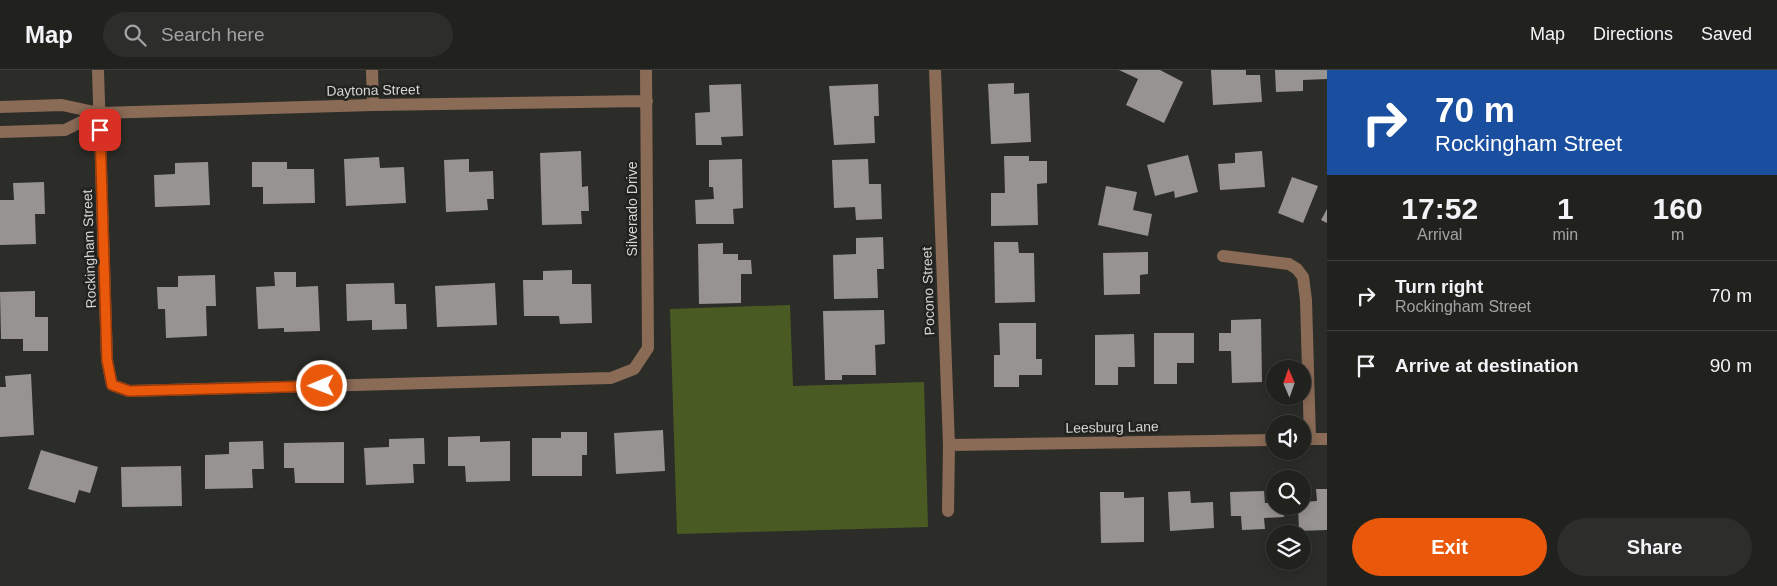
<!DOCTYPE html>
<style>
body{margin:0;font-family:Helvetica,sans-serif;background:#2d2e2b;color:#f1f3f6;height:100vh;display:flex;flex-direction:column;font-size:19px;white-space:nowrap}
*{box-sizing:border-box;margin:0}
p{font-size:16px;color:#a2a3a4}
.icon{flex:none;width:28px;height:28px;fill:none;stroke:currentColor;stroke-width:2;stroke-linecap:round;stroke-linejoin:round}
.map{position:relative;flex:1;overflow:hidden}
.sheet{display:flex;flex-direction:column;background:#21211e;width:450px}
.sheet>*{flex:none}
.top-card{background:#1a4fa0;color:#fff;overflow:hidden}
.needle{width:32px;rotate:358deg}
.controls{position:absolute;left:1266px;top:290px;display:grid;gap:10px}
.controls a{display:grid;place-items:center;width:45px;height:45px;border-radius:50%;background:#21211e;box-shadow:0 2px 12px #0003,0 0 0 1px #3e3e3c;font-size:25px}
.pin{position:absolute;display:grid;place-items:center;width:42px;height:42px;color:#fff;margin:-21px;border-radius:10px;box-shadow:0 2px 8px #0006}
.me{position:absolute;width:55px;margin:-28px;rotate:269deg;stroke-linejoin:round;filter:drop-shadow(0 0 4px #0008)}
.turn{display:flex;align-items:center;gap:18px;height:105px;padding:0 25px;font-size:22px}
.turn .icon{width:65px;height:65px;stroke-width:2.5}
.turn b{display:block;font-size:35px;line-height:42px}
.eta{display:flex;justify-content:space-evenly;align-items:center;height:85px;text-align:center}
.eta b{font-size:30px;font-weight:600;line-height:35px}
.primary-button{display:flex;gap:10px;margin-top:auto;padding:10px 25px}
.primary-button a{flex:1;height:58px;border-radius:30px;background:#ea580c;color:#fff;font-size:20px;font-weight:600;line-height:58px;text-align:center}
.primary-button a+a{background:#2d2e2b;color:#f1f3f6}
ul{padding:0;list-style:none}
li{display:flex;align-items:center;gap:15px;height:70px;padding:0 25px;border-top:1px solid #3e3e3c}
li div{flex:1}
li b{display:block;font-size:19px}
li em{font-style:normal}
header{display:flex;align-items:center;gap:30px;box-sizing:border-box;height:70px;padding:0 25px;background:#21211e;border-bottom:1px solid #3e3e3c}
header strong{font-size:24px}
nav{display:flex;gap:28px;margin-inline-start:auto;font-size:18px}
.search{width:350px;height:45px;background:#2d2e2b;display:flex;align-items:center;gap:12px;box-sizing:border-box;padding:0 18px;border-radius:28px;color:#a2a3a4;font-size:19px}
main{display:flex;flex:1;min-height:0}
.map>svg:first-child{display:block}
.green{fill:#495b23}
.building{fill:#979391}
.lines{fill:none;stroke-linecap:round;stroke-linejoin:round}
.minor{stroke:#8a6b56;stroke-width:12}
.route-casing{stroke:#983908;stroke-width:12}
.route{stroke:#ea580c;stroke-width:9}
.labels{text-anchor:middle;stroke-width:5;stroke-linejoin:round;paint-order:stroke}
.street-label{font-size:14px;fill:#d5d5d3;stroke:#22221f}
</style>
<header>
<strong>Map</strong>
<div class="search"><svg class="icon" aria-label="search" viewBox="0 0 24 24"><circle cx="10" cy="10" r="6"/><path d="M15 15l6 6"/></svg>Search here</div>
<nav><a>Map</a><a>Directions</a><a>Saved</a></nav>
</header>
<main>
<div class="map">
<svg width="1327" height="516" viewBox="0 0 1327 516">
<rect width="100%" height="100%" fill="#2c2c28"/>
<path class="green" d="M790 235 793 316 924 312 928 457 677 464 670 239Z"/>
<path class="building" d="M1119 0H1160L1183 12 1164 53 1126 35 1138 9Z
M1211 0H1246V5H1260L1262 32 1213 35Z
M1275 0H1327V9L1303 10V21L1276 22Z
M1014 13V24L1029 23 1031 72 991 74 988 14Z
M741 14 743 66 721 67 722 75H696L695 43 710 42 709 15Z
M878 14 879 46H874L875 73 834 75 829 16Z
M581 81 582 117 588 116 589 141H581L582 154 542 155 540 83Z
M1262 81 1265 117 1220 120 1218 94 1235 93V83Z
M1188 85 1198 122 1175 128 1174 121 1155 126 1147 95Z
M1004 86H1029V91H1047V113L1037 114 1038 155 991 156V123H1005Z
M379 87 380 98 404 97 406 133 346 136 344 89Z
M469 89V102L493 101 494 129H487L488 140 446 142 444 90Z
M742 89 743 138 733 139 734 154H696L695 130 714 129 713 117H709V90Z
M868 89 869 114H881L882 149 856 150 855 137 834 138 832 90Z
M208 92 210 135 155 137 154 105 175 104V93Z
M252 92H287V99H314L315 133 263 134V117H252Z
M1292 107 1318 116 1303 153 1278 143Z
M44 112 45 144H35L36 174 0 175V130H14L13 113Z
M1106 116 1137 122 1133 140 1152 144 1148 166 1098 155Z
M1327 139V153L1321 150Z
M883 167 884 199H877L878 228 834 229 833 185 856 184V168Z
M994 172H1018L1019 183H1034L1035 232 995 233Z
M723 173V184H738V190H751L752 204H741V233L699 234 698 174Z
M1148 182V204L1140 205V224L1104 225 1103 183Z
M572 200V214H591L592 253 560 254 559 246H524L523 210H543V201Z
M274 202H296V217L318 216 320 261 284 262V258L258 259 256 217 275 216Z
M215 205 216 236H206L207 266 166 268 165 239H158L157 217H178V206Z
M394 213 395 234H406L407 259 372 260V250L347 251 346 214Z
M495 213 497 255 437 257 435 216Z
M35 221V247H48V281H23V269H1L0 222Z
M884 240 885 274 875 275 876 305H842V310H825L823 241Z
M1261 249 1262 312 1232 313 1231 281H1219V263H1231V250Z
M999 253H1036V289H1042V305H1019V317H994V285H1000Z
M1154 263H1194V293H1177V314H1154Z
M1134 264 1135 297H1118V315H1095V265Z
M31 304 34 365 0 367V317H6L5 306Z
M663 360 665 401 616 404 614 363Z
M561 362H587V385H582V406H532V368H561Z
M480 366V372L510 371V411L466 412 465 396H448V367Z
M424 368 425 394H413L414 413 366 415 364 378 389 377V369Z
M263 371 264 399H252L253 418 205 419V385L229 384V372Z
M344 372V413H295L294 398H284V373Z
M41 380 98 397 90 423 79 420 75 433 28 419Z
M181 396 182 436 122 437 121 397Z
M1316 419H1327V460L1299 461 1298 436H1302V432L1317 431Z
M1190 421 1191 433 1213 432 1214 458 1170 461 1168 422Z
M1264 421 1265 433H1275V436H1283L1284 447 1264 448 1265 459 1242 460 1241 446H1231L1230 422Z
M1100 422H1124V428L1144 427V472L1101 473Z"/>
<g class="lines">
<path class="minor" d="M98 0 107 290 112 315 129 321 611 308 634 299 648 278 646 0
M372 0 373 35
M935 0 949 375 948 441
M0 37 62 35 99 43 373 35 647 31
M0 62 65 60 99 43
M1223 186 1289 194 1297 199 1303 207 1306 230 1310 369
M1302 369H1327
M949 375 1275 370"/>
</g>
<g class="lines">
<defs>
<path id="route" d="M100 60 107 290 112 315 129 321 322 316"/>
</defs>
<use href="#route" class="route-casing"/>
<use href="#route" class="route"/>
</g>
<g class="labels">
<g class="street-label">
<text transform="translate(373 20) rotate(-1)" y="5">Daytona Street</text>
<text transform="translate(632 139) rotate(-90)" y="5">Silverado Drive</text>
<text transform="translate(89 179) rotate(-92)" y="5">Rockingham Street</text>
<text transform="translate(928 221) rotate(-92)" y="5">Pocono Street</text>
<text transform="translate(1112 357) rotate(-1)" y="5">Leesburg Lane</text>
</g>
</g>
</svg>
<div class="controls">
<a><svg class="needle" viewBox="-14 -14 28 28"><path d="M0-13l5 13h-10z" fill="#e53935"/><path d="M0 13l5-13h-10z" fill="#a2a3a4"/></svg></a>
<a><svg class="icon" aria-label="sound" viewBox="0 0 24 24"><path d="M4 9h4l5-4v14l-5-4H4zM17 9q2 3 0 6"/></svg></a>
<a><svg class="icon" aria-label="search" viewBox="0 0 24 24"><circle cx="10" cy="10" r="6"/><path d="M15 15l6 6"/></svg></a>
<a><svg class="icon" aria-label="layers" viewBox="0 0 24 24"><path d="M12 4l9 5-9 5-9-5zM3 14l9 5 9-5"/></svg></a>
</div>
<div class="pin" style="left:100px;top:60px;background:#d93025"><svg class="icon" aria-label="arrive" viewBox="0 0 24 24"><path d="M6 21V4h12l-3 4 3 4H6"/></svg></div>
<svg class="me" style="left:322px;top:316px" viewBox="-20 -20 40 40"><circle r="17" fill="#ea580c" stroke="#fff" stroke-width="3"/><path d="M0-11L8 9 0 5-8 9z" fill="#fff"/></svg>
</div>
<section class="sheet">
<div class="top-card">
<div class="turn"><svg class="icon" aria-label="right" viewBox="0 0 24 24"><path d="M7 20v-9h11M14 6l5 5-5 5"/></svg><div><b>70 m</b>Rockingham Street</div></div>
</div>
<div class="eta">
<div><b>17:52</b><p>Arrival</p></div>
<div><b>1</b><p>min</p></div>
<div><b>160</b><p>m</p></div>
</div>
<ul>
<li><svg class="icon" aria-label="right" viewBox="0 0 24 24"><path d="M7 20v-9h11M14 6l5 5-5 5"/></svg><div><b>Turn right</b><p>Rockingham Street</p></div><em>70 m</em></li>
<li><svg class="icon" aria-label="arrive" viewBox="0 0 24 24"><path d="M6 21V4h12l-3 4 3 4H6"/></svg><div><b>Arrive at destination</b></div><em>90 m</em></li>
</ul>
<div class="primary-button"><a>Exit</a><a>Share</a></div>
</section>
</main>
